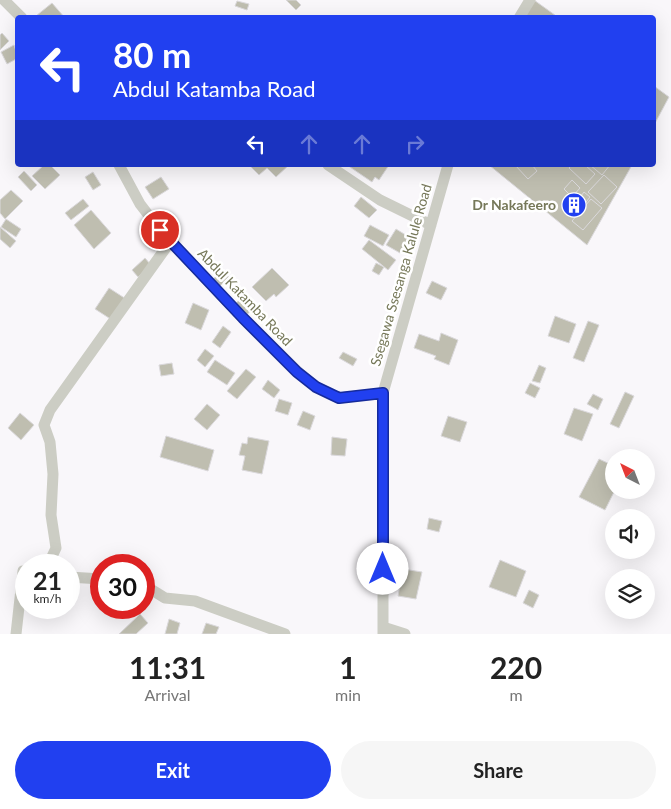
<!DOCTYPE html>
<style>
body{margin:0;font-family:Lato,sans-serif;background:#f6f6f6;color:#222;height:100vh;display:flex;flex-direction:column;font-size:19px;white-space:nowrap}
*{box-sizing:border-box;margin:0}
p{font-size:16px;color:#767676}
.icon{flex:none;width:28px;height:28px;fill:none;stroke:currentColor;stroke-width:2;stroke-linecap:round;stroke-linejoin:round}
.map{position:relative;height:634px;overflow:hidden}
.details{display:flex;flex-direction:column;background:#fff;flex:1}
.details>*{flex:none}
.banner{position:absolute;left:15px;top:15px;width:641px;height:152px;border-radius:5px;box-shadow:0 5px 20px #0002;background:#2140f0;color:#fff;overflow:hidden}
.needle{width:32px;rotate:318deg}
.tools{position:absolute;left:605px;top:449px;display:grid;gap:10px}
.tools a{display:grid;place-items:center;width:50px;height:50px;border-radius:50%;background:#fff;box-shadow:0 5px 20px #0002;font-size:25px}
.speed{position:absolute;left:15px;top:554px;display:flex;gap:10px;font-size:25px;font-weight:700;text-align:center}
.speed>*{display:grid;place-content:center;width:65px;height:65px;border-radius:50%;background:#fff;box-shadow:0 5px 20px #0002;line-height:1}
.speed small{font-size:12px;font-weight:400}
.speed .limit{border:8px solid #d22;background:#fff;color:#111}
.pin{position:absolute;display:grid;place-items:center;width:42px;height:42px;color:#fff;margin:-21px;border:2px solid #fff;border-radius:50%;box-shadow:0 1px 5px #0007}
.me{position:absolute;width:55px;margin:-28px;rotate:0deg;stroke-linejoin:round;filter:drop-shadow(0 0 4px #0008)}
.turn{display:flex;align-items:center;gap:18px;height:105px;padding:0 15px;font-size:22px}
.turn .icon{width:65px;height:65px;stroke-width:2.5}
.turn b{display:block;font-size:35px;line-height:42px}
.lanes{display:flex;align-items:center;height:48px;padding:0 15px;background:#0003;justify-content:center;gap:25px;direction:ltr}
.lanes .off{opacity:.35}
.eta{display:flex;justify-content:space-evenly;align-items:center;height:85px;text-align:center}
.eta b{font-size:30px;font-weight:700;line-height:35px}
.button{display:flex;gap:10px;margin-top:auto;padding:10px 15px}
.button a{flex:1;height:58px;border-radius:30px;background:#2140f0;color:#fff;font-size:20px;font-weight:700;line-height:58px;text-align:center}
.button a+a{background:#f6f6f6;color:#222}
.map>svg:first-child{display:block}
.building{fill:#bfbeb0;stroke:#dbd9dc}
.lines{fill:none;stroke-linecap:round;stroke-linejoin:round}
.minor{stroke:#cccdc4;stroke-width:11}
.route-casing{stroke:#152a9c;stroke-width:12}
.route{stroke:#2140f0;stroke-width:9}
.labels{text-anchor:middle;stroke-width:5;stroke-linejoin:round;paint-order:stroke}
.poi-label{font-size:14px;font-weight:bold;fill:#767859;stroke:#fff;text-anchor:end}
.street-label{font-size:14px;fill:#767859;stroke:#fff}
</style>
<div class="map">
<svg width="671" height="634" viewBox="0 0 671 634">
<rect width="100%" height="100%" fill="#f9f7fa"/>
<path class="building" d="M286 0H296L301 5 296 10Z
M534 0 559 18H521Z
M237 1 249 4 247 10 235 6Z
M52 3 65 18H37L36 16Z
M2 33 9 41 0 50V35Z
M14 45 18 58 7 64 1 52Z
M654 86 669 97 654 125Z
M44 165H50L60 175 45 189 32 176Z
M253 165H289L276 177 267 168 259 175 251 167Z
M347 165H389L379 180 375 177 372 182Z
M489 165H632L587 245Z
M515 165H532L537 171 528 179Z
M572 165H585L595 174 586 184 569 168Z
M590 165H610L602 175Z
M24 171 37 185 31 191 18 177Z
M93 172 101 185 93 190 85 177Z
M604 175 617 187 601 204 588 192Z
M161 177 169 189 153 199 145 187Z
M572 180 580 188 572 197 564 189Z
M11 190 23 201 5 219 0 213V200Z
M584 192 590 197 582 207 576 203Z
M361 197 377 210 369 218 354 206Z
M83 199 89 206 71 220 65 213Z
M591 199 602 208 583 230 572 221Z
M91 210 111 233 94 249 74 225Z
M6 219 21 229 16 237 1 227Z
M370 225 389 235 383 246 364 236Z
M0 227 16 241 10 248 0 239Z
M396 229 409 237 400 253 386 245Z
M369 240 396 260 388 270 362 249Z
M145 258 151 265 138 277 132 270Z
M376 263 384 267 379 275 372 271Z
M272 268 289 285 276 297 274 294 266 301 252 287Z
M222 271 229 277 219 287 212 280Z
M432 281 447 288 441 300 426 293Z
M109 288 126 299 112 320 95 309Z
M245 295 255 308 246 315 236 303Z
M193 303 209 310 201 330 185 323Z
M555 316 576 324 569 343 548 336Z
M588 321 599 325 584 362 573 358Z
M223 326 231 332 220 348 212 342Z
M441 333 458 340 449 365 434 359 436 356 414 348 419 334 439 341Z
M205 349 214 356 205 367 197 360Z
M343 352 357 359 353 366 339 358Z
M215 360 235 373 227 385 207 372Z
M172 363 174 374 161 376 159 365Z
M539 365 546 368 540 383 532 381Z
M246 369 256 377 237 399 227 391Z
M268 380 280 390 274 398 262 389Z
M530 383 540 388 535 398 525 393Z
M625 392 634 396 619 428 610 424Z
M593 394 603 399 598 410 587 404Z
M279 399 292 403 288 415 275 411Z
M207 404 220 415 207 430 194 419Z
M574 408 593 414 582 441 564 434Z
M303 411 315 416 310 430 297 425Z
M20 413 34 425 21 440 8 428Z
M448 416 467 422 460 442 441 436Z
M166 436 214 450 208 471 160 457Z
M248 437 269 441 262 474 242 470 245 456 239 455 242 443 247 444Z
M332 437 347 439 345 456 331 455Z
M599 459 614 466 615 490 605 510 579 497Z
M429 518 442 521 439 532 427 529Z
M500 560 526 571 516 597 489 587Z
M403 569 422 572 416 599 398 596Z
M529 590 539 595 533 608 523 603Z
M140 614 148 623 136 634H119Z
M169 619 180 623 177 634H165Z
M206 623 219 627 216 634H202Z"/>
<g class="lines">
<path class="minor" d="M4 0 22 18
M519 18 530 0
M119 165 140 204 160 230 243 318 297 371 316 387 339 398 383 393
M328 165 380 200 431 225
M48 565 56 548 51 515 53 474 50 442 44 425 50 410 170 242
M69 577 101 579
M144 585 165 598 195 601 285 634
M383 627 405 634
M16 634 23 571H26
M383 634V393L448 165"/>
</g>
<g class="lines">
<defs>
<path id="route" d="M160 230 243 318 297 372 316 387 339 398 383 393V569"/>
</defs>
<use href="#route" class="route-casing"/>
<use href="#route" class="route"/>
</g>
<defs>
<symbol id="building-disc" viewBox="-11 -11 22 22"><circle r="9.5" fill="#2140f0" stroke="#fff"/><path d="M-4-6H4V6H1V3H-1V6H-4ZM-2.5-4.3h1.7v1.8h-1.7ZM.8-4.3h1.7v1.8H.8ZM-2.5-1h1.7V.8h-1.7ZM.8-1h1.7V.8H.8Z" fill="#fff"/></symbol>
</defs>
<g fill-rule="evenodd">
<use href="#building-disc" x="560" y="191" width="28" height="28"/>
</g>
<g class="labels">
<g class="poi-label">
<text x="556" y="210">Dr Nakafeero</text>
</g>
<g class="street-label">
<text transform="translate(401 275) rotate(-74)" y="5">Ssegawa Ssesanga Kalule Road</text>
<text transform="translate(245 297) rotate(46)" y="5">Abdul Katamba Road</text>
</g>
</g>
</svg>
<div class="tools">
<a><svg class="needle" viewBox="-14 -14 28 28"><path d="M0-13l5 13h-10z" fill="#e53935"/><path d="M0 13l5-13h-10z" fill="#767676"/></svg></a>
<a><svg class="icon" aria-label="sound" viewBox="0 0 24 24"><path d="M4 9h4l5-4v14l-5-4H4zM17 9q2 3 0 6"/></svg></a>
<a><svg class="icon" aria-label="layers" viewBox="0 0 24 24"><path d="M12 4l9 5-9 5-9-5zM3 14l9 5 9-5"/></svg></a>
</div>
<div class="speed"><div>21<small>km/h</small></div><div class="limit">30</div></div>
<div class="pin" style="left:160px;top:230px;background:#d93025"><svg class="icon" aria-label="arrive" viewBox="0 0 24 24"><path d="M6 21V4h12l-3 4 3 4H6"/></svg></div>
<svg class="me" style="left:383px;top:569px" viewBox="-20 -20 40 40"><circle r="19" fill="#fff"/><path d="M0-13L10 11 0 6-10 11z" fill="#2140f0"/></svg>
<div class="banner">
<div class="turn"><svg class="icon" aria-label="left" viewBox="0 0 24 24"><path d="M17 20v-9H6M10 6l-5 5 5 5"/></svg><div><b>80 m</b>Abdul Katamba Road</div></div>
<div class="lanes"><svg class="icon" aria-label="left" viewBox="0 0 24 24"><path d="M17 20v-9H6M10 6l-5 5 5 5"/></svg><svg class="icon off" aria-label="ahead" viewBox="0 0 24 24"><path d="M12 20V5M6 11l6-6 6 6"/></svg><svg class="icon off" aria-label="ahead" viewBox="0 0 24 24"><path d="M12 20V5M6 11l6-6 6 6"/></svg><svg class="icon off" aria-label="right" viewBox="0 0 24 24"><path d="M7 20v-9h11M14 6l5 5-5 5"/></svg></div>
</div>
</div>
<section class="details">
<div class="eta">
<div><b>11:31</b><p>Arrival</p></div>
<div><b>1</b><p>min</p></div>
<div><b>220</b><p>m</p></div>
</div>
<div class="button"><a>Exit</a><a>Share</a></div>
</section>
